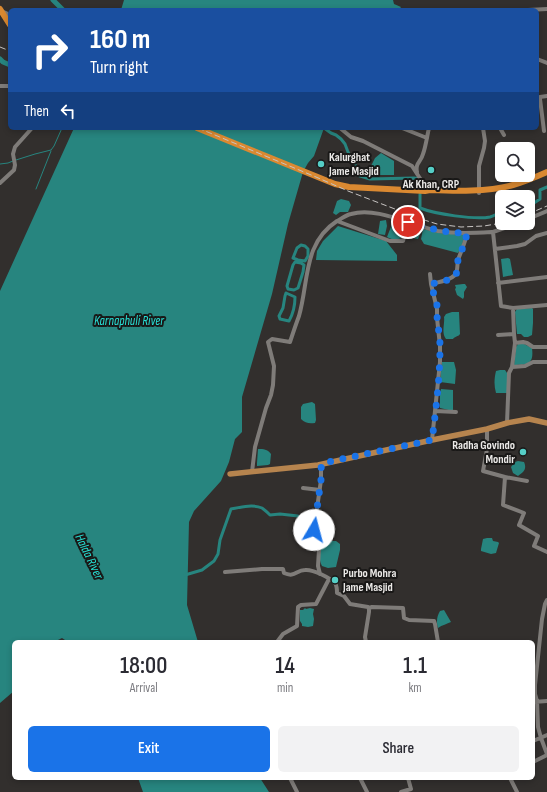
<!DOCTYPE html>
<style>
body{margin:0;font-family:"Sofia Sans Condensed",sans-serif;background:#f2f2f3;color:#2b2b33;height:100vh;display:flex;flex-direction:column;font-size:15px;white-space:nowrap}
*{box-sizing:border-box;margin:0}
p{font-size:13px;color:#7c7c81}
.icon{flex:none;width:22px;height:22px;fill:none;stroke:currentColor;stroke-width:2;stroke-linecap:round;stroke-linejoin:round}
.map{position:relative;flex:1;overflow:hidden}
.sheet{position:absolute;left:12px;top:640px;width:523px;height:140px;display:flex;flex-direction:column;background:#fff;border-radius:6px;box-shadow:0 2px 6px #0003}
.sheet>*{flex:none}
.hud{position:absolute;left:8px;top:8px;width:531px;height:122px;border-radius:6px;box-shadow:0 2px 6px #0003;background:#1a4fa0;color:#fff;overflow:hidden}
.fabs{position:absolute;left:495px;top:142px;display:grid;gap:8px}
.fabs a{display:grid;place-items:center;width:40px;height:40px;border-radius:6px;background:#fff;box-shadow:0 2px 6px #0003;font-size:20px}
.pin{position:absolute;display:grid;place-items:center;width:34px;height:34px;color:#fff;margin:-17px;border:2px solid #fff;border-radius:50%;box-shadow:0 1px 4px #0007}
.me{position:absolute;width:44px;margin:-22px;rotate:8deg;stroke-linejoin:round;filter:drop-shadow(0 0 3px #0008)}
.turn{display:flex;align-items:center;gap:14px;height:84px;padding:0 16px;font-size:18px}
.turn .icon{width:52px;height:52px;stroke-width:2.5}
.turn b{display:block;font-size:28px;line-height:34px}
.then{display:flex;align-items:center;height:38px;padding:0 16px;background:#0003;gap:8px;font-size:15px}
.eta{display:flex;justify-content:space-evenly;align-items:center;height:68px;text-align:center}
.eta b{font-size:24px;font-weight:600;line-height:28px}
.cta{display:flex;gap:8px;margin-top:auto;padding:8px 16px}
.cta a{flex:1;height:46px;border-radius:6px;background:#1a73e8;color:#fff;font-size:16px;font-weight:600;line-height:46px;text-align:center}
.cta a+a{background:#f2f2f3;color:#2b2b33}
.map>svg:first-child{display:block}
.water{fill:#27857f}
.lines{fill:none;stroke-linecap:round;stroke-linejoin:round}
.stream{stroke:#27857f;stroke-width:1}
.canal{stroke:#27857f;stroke-width:3}
.river{stroke:#27857f;stroke-width:5}
.minor{stroke:#7f7c79;stroke-width:4}
.major{stroke:#b6844e;stroke-width:5.5}
.highway{stroke:#da8931;stroke-width:6}
.rail{stroke:#c7c4c2;stroke-width:1;stroke-dasharray:6 3;stroke-linecap:butt}
.route{stroke:#1a73e8;stroke-width:7;stroke-dasharray:0 12.6}
.poi-dot{fill:#55cec6;stroke:#191817;stroke-width:1.5}
.labels{text-anchor:middle;stroke-width:4;stroke-linejoin:round;paint-order:stroke}
.poi-label{font-size:12px;font-weight:bold;fill:#ebe9e7;stroke:#191817;text-anchor:start}
.water-label{font-size:13px;font-style:italic;fill:#27e0d6;stroke:#191817}
</style>
<div class="map">
<svg width="547" height="792" viewBox="0 0 547 792">
<rect width="100%" height="100%" fill="#322f2d"/>
<path class="water" d="M124 0H393L394 4 401 7 399 10H121Z
M74 128H324L314 156 308 163 303 172 288 224 272 294 242 397V432L235 439 229 462 221 481 194 511 189 522 187 605 198 642H68L62 638 54 642H14V691L0 703V291Z
M381 153 394 161V175H373L370 168 375 158Z
M341 199 349 201 351 205 348 212H340L336 215 333 213 337 201Z
M394 219 406 222 402 238C396 240 392 240 387 237Z
M386 220 387 226 385 235 378 234 380 221Z
M338 226 386 241 397 255V261L316 260 317 251 323 241Z
M418 226 421 231 418 239 408 237 409 227Z
M423 229 439 233 464 235C463 242 462 248 458 253L424 244 421 239Z
M508 258 510 259 513 275 503 277 501 259Z
M463 284H465L467 287 464 292V297L463 299 457 295 455 289 456 288 455 285Z
M532 308 533 309V323L532 335 528 337H524L521 334H517L515 312 517 309Z
M452 312H459L460 334C458 337 455 336 453 339H446C441 333 445 324 444 317L446 314Z
M519 343H522L532 348C534 364 528 365 514 365L516 347Z
M442 362H454L456 370 455 384 440 382Z
M500 370H505L507 373V393H496C494 386 494 379 496 371Z
M441 389 453 390V411L440 408V395Z
M312 402 315 404 316 420 315 423C309 424 305 423 301 419V407L303 404Z
M258 449C264 449 267 449 271 454L270 464 268 465 257 466V463Z
M518 461 524 462C527 469 524 472 518 476L513 473 511 467 515 462Z
M487 538H492L493 541 498 542 499 543 496 553 491 554 481 551V549L483 539Z
M327 541H336L340 544V550L336 567 328 568 322 566C318 559 320 550 323 542Z
M305 608 306 609 310 608 314 609 313 614 314 619 313 626 308 627 302 626V624L300 621V610H303Z
M444 610 451 622C447 624 442 625 438 628 436 622 437 616 440 611Z
M138 778H260L269 792H143Z"/>
<g class="lines">
<path class="stream" d="M16 160 35 154 51 150 54 146 62 128
M0 164 8 163 13 161
M36 189 51 151"/>
<path class="canal" d="M324 128 331 133 336 135 341 139 345 144 348 152 355 164 357 175 370 179 414 178 419 179 420 181 421 188
M420 194V208C435 214 475 220 490 217 494 216 498 213 502 212
M528 206 531 205 540 199V190L547 187
M301 245 305 246 308 249V256L305 261 298 260 293 258 297 248Z
M295 262 301 263 304 265 303 272 298 288 294 290 288 289 287 286 293 265Z
M286 293 295 297C295 304 293 314 289 321L280 319 279 316 283 308 285 296Z
M185 575 202 570 214 561 218 554 220 540 231 509C241 507 253 504 262 508 265 510 268 513 270 515L280 514 298 516"/>
<path class="river" d="M53 0 63 10
M0 59 3 62 10 65"/>
<path class="minor" d="M528 10 547 9
M1 11 6 13 10 17
M537 59 547 63
M0 86H10
M340 128 351 137 363 141 412 166 421 180 430 190V191
M402 128 427 138
M500 128 504 135
M544 131 540 99V97L547 96
M417 172C415 163 421 162 423 154 426 146 427 136 429 128
M0 183 14 170 15 165 13 154 15 147 24 137 32 128
M479 193V166L484 148 485 141 483 128
M528 219 547 211
M337 221C341 219 346 215 351 214 369 209 390 216 408 222
M493 232 519 223
M495 249 517 246 525 244 536 236 547 233
M430 274 431 284
M498 283 547 277
M513 308 547 305
M498 335 514 334
M515 343 523 342 527 343 533 347H547
M512 367 525 366 533 362H547
M435 411 456 412
M487 429V449L483 471 505 477
M432 440 435 411 440 362V346L437 318V309L431 284C439 282 449 281 455 275 458 272 457 265 458 260 461 251 465 244 467 233
M252 472 255 447 266 408 271 395 273 385 274 366 268 342 272 339 290 342C293 333 296 324 299 316 309 281 303 243 337 221L390 241H403L408 222C418 225 428 229 438 231 457 234 474 233 493 232L501 306 513 308 514 334 515 343 512 367 509 373 507 423
M527 481 505 477 503 505 524 513 519 525 538 536 534 546 547 552
M303 488 320 490
M225 572 262 569H283L284 573C295 578 296 570 305 570 313 569 330 578 335 583 337 586 337 589 337 593L344 596 350 604 368 607 369 609V612L365 637 366 642
M320 574 318 566 320 533 319 530H314L321 480V468L323 464
M547 600 545 604 542 619 535 685V694L537 701 538 727 541 738 547 754
M369 608 372 607 403 608 404 618 409 620 434 621 435 624 438 642
M277 642 283 634 297 626 298 607 301 605 316 604 329 579
M533 702 547 701
M533 741 547 735
M533 762 547 755
M290 778 297 792
M343 778H344
M360 778 367 792
M510 778 517 792
M401 792 411 789 408 778"/>
<path class="major" d="M230 474 318 465 432 440 487 429 507 423 529 419 547 423"/>
<path class="highway" d="M0 9 10 25
M197 128 335 184 349 187 425 191 430 190C455 191 488 192 513 185 524 182 536 177 547 172"/>
<path class="rail" d="M0 47 10 51
M198 128 316 177 348 191 421 219 437 224 461 227 484 226 502 223
M528 214 547 206"/>
</g>
<g class="lines">
<path class="route" d="M314 530 321 480V468L323 463 432 440C436 409 440 377 440 346 440 337 438 327 437 318 440 307 433 294 431 284 439 282 449 281 455 276 458 272 457 265 458 260 461 251 465 244 467 233 444 233 429 228 408 222"/>
</g>
<g class="poi-dot">
<circle cx="321" cy="164" r="4"/>
<circle cx="431" cy="170" r="4"/>
<circle cx="523" cy="452" r="4"/>
<circle cx="335" cy="580" r="4"/>
</g>
<g class="labels">
<g class="poi-label">
<text x="329" y="161">Kalurghat<tspan x="329" dy="14">Jame Masjid</tspan></text>
<text x="431" y="188" text-anchor="middle">Ak Khan, CRP</text>
<text x="515" y="449" text-anchor="end">Radha Govindo<tspan x="515" dy="14">Mondir</tspan></text>
<text x="343" y="577">Purbo Mohra<tspan x="343" dy="14">Jame Masjid</tspan></text>
</g>
<g class="water-label">
<text x="129" y="325">Karnaphuli River</text>
<text transform="translate(90 556) rotate(64)" y="5">Halda River</text>
</g>
</g>
</svg>
<div class="fabs">
<a><svg class="icon" aria-label="search" viewBox="0 0 24 24"><circle cx="10" cy="10" r="6"/><path d="M15 15l6 6"/></svg></a>
<a><svg class="icon" aria-label="layers" viewBox="0 0 24 24"><path d="M12 4l9 5-9 5-9-5zM3 14l9 5 9-5"/></svg></a>
</div>
<div class="pin" style="left:408px;top:222px;background:#d93025"><svg class="icon" aria-label="arrive" viewBox="0 0 24 24"><path d="M6 21V4h12l-3 4 3 4H6"/></svg></div>
<svg class="me" style="left:314px;top:530px" viewBox="-20 -20 40 40"><circle r="19" fill="#fff"/><path d="M0-13L10 11 0 6-10 11z" fill="#1a73e8"/></svg>
<div class="hud">
<div class="turn"><svg class="icon" aria-label="right" viewBox="0 0 24 24"><path d="M7 20v-9h11M14 6l5 5-5 5"/></svg><div><b>160 m</b>Turn right</div></div>
<div class="then">Then<svg class="icon" aria-label="left" viewBox="0 0 24 24"><path d="M17 20v-9H6M10 6l-5 5 5 5"/></svg></div>
</div>
<section class="sheet">
<div class="eta">
<div><b>18:00</b><p>Arrival</p></div>
<div><b>14</b><p>min</p></div>
<div><b>1.1</b><p>km</p></div>
</div>
<div class="cta"><a>Exit</a><a>Share</a></div>
</section>
</div>
